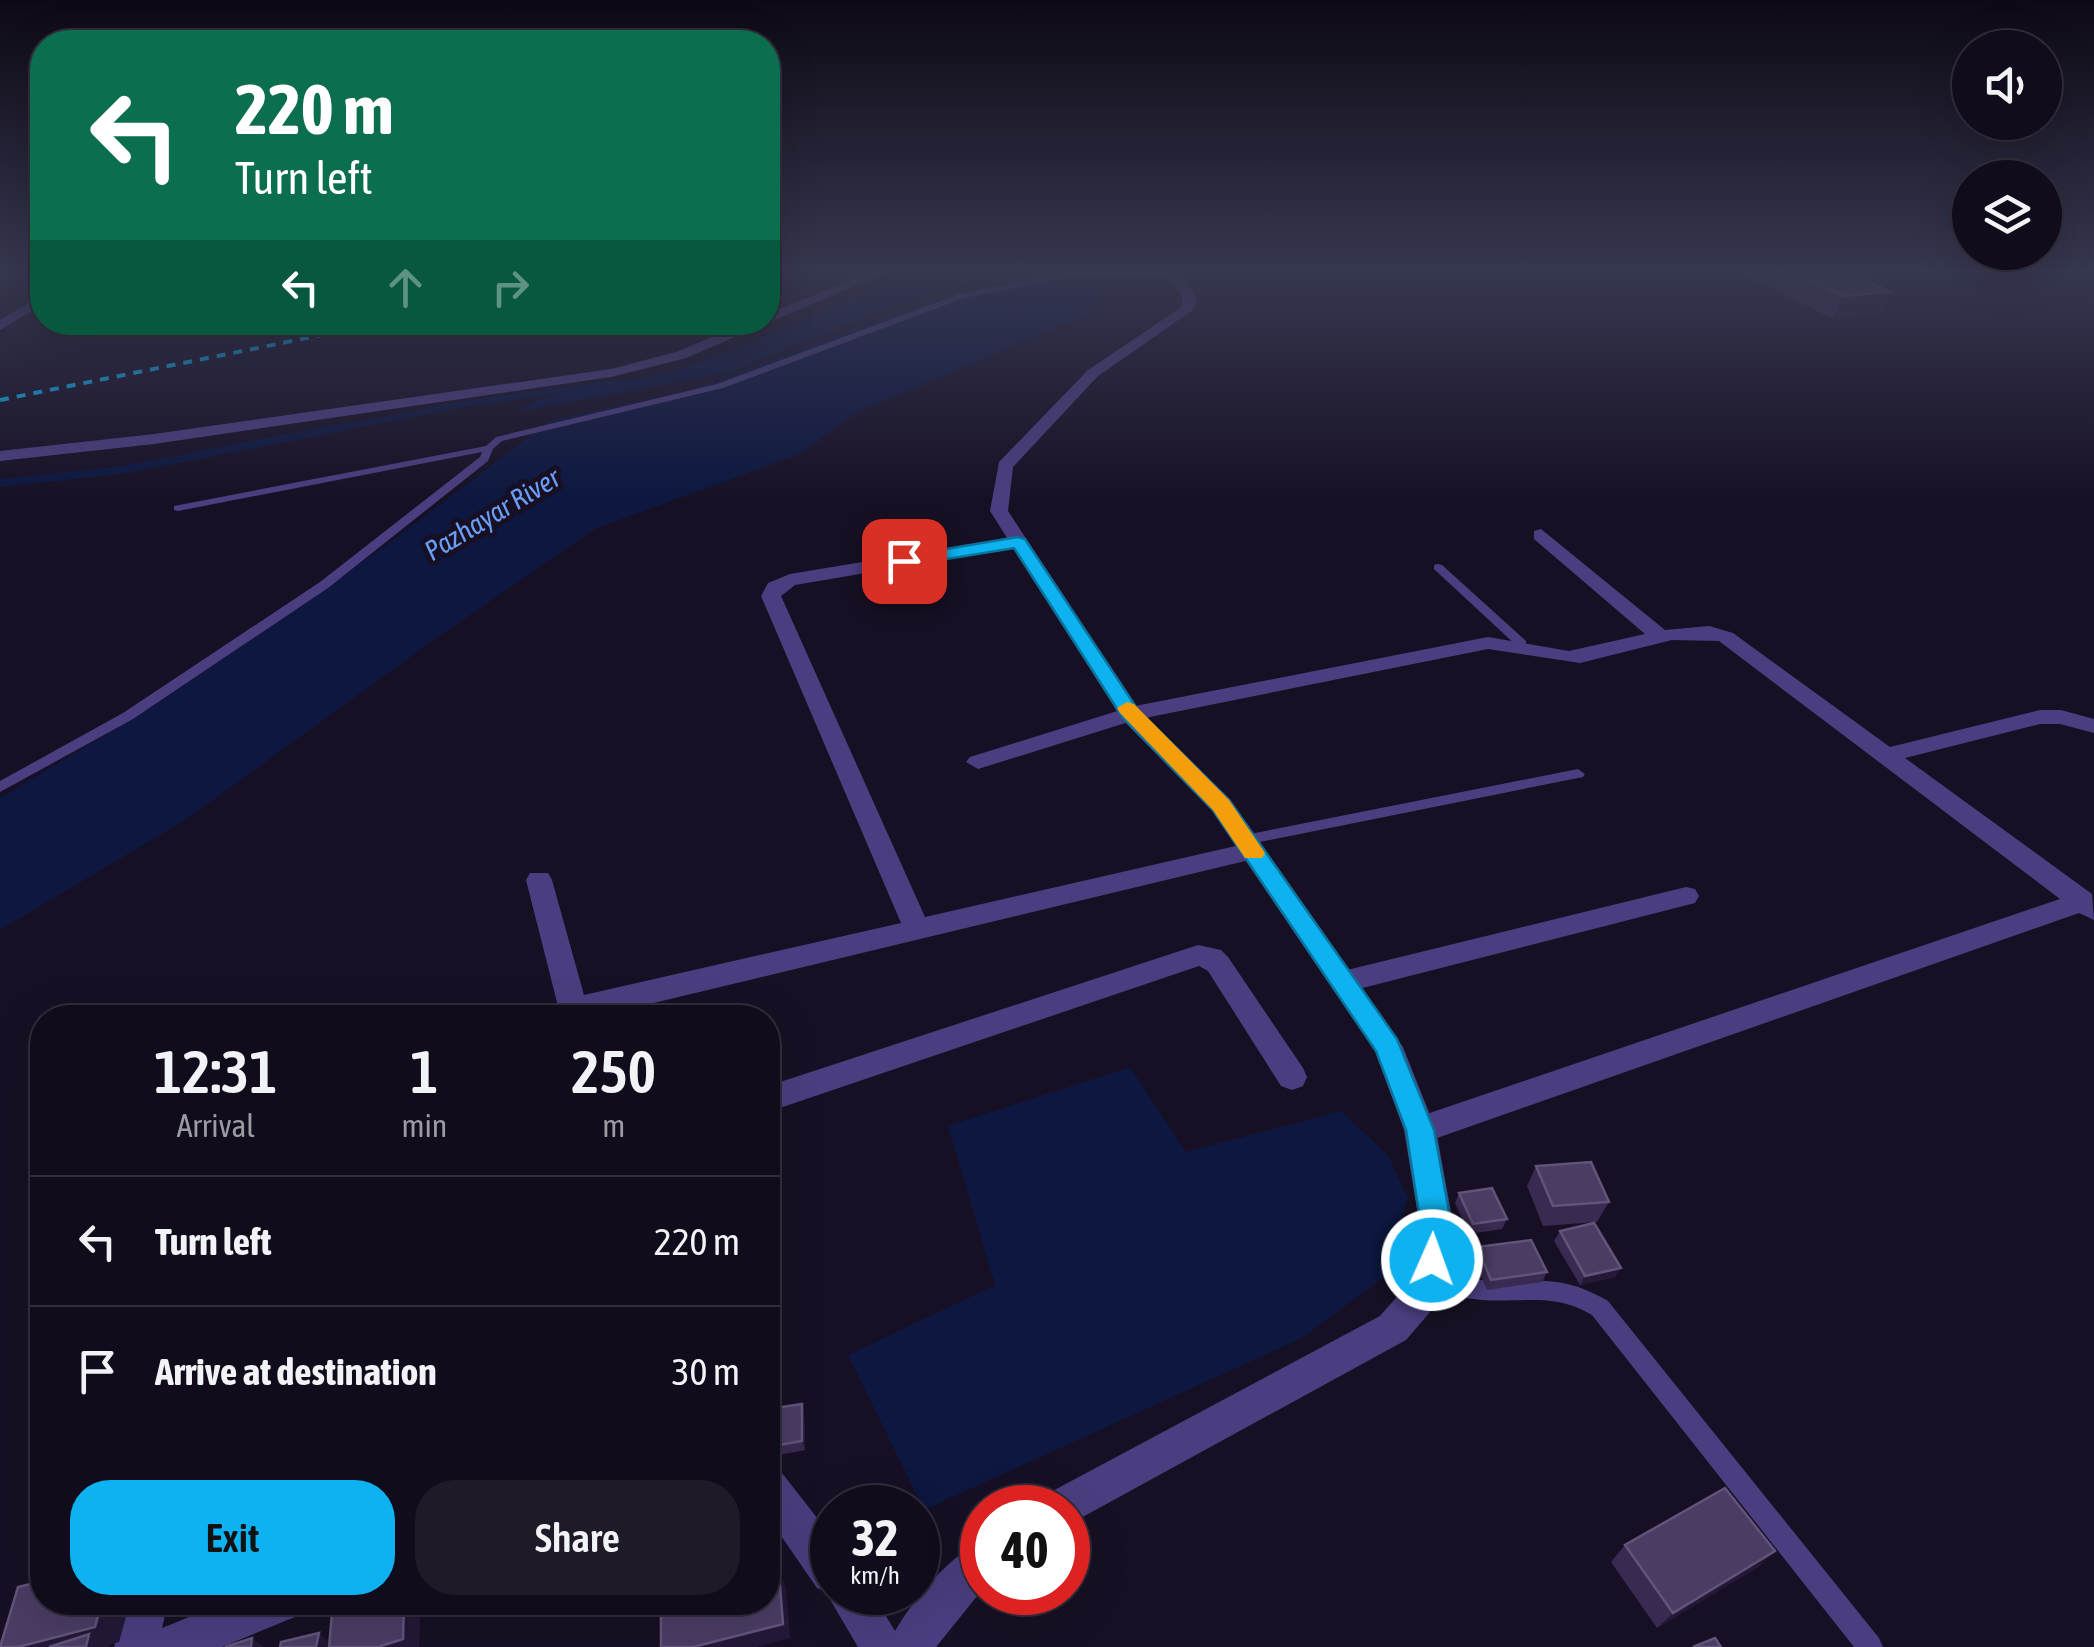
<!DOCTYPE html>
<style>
body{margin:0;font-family:"Asap Condensed",sans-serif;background:#1e1a28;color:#f1f3f6;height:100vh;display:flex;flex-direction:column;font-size:38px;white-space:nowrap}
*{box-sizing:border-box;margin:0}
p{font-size:32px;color:#9c9ba3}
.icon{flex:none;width:55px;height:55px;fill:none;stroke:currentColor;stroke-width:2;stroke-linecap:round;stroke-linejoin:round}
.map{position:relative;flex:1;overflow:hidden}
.sheet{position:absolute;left:30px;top:1005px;width:750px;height:610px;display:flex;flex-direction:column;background:#110c1b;border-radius:40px;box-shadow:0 10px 40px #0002,0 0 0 2px #302c3a}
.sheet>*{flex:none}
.guide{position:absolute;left:30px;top:30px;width:750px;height:305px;border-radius:40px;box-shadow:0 10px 40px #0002,0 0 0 2px #302c3a;background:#0b6e4f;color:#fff;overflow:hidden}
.controls{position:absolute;left:1952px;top:30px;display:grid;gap:20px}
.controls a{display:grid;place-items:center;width:110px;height:110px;border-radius:50%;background:#110c1b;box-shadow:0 10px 40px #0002,0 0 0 2px #302c3a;font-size:50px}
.speed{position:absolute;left:810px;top:1485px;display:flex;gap:20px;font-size:50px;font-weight:700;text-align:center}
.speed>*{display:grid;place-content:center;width:130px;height:130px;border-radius:50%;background:#110c1b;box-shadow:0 10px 40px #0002,0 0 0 2px #302c3a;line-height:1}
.speed small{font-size:25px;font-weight:400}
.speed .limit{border:15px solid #d22;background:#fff;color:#111}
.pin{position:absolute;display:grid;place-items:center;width:85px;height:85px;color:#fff;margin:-42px;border-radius:20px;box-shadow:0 5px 15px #0006}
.me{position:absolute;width:110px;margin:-55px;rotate:2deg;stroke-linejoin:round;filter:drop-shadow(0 0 8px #0008)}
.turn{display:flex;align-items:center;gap:35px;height:210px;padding:0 40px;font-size:45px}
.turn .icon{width:130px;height:130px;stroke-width:2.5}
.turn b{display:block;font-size:70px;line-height:85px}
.lanes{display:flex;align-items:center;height:95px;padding:0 40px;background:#0003;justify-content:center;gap:50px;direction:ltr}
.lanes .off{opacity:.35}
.eta{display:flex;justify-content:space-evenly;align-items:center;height:170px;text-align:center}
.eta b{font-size:60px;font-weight:600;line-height:70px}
.button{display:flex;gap:20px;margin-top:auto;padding:20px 40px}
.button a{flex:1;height:115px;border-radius:40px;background:#0eb2f0;color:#111;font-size:40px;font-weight:600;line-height:115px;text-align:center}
.button a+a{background:#1e1a28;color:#f1f3f6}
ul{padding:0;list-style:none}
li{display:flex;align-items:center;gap:30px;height:130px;padding:0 40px;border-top:2px solid #302c3a}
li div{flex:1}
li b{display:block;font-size:38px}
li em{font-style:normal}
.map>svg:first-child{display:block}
.water{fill:#0d173f}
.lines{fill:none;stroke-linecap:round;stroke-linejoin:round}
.stream-far1{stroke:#0d173f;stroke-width:6}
.stream{stroke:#0d173f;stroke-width:8}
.service{fill:#4b3e80;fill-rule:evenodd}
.minor{fill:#4b3e80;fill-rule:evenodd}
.tertiary{fill:#4b3e80;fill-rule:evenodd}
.rail{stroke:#0eb2f0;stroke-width:4;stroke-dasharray:9 8;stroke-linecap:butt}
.wall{fill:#382a50}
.shaded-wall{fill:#231837}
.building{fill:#4a3c63;stroke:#61547b;stroke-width:2.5}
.route{fill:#0eb2f0;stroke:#09749c;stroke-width:2.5}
.slow{fill:#f59e0b}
.labels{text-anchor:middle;stroke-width:10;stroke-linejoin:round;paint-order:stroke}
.far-water-label{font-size:28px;font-style:italic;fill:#699df6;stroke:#171024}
</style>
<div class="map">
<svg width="2094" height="1647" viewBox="0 0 2094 1647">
<rect width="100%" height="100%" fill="#171024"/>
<path class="water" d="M921 270H1010L904 302 727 373 516 412 539 399 682 369 817 316Z
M1059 270H1110L1106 286 1086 315 854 414 800 454 595 529 431 642 187 819 0 930V798L161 701 381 549 551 420 692 390 939 298Z
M1130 1067 1186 1152 1341 1111 1388 1155 1408 1198 1383 1278 1302 1338 924 1510 848 1355 995 1285 948 1126Z"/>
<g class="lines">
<path class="stream-far1" d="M331 430 459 405 621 382"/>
<path class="stream" d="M0 483 122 470 344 427"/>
<path class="service" d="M1066 273H1176L1180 275 1176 277H1066L964 298 723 388 502 441 493 449 488 461 328 588 133 719 0 792V781L123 713 320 582 480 457 482 452 178 511 174 510V506L486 446 496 437 717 384 959 294Z
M1438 564 1442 565 1526 641V647H1518L1434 569V565Z
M1578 769 1585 774 1583 777 1245 845 1237 840 1245 835Z
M1426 1272C1445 1274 1463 1278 1482 1280 1534 1284 1559 1272 1608 1301L1879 1638 1883 1647H1854L1592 1315C1554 1292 1524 1303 1482 1300 1463 1298 1445 1294 1426 1292L1419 1289 1415 1282 1419 1275Z"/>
<path class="minor" d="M0 270H7L0 275Z
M874 270H891L686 358 611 377 154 444 0 461V451L154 434 611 369 676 352 747 322H768V314Z
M42 295V305L0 330V320Z
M1541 529 1665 630 1709 626 1733 633 1890 747 2040 710H2061L2094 719V733L2060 724H2040L1905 758 2092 894 2094 920 2079 913 1420 1144 1409 1140 1404 1130 1409 1120 2060 899 1719 641 1672 640 1580 663 1488 649 1135 720 978 769 966 762 970 757 1130 707 1488 637 1569 651 1645 634 1534 539V531Z
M1019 536 1026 538V546L795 585 781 596 925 917 1253 842 1266 851 1262 857 591 1018H561L526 880 530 873H548L552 880 584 995 901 923 761 596 768 583 790 574Z
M1686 887 1695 889 1699 896 1695 903 1343 993 1333 990 1329 982 1333 974 1343 971Z
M1198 945 1221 950 1228 957 1303 1068 1307 1077 1303 1086 1292 1090 1281 1086 1208 971 1199 966 768 1112V1086Z
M768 1467 782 1473 832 1537V1592H871L905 1647H858L825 1591 817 1588 768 1517Z
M126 1602H168L162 1628 226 1602H301L295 1617 222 1647H114Z"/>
<path class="tertiary" d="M1168 270H1180L1197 300 1193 310 1098 376 1013 467 1008 511 1138 710 1230 799 1403 1047 1436 1130 1456 1239 1437 1304 1406 1340 1068 1525V1508H1041L1047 1494 1380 1316 1409 1283 1422 1239 1404 1130 1375 1051 1212 811 1122 719 990 511 999 462 1088 370 1180 308 1183 300Z
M982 1541V1590L936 1647H887C902 1612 947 1556 982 1541Z"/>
<path class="rail" d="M0 400 386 322"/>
</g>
<path class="wall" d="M1738 270H1858L1856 275 1890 292 1880 315 1833 319Z
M1536 1166 1609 1202 1597 1222 1543 1226 1527 1186Z
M1459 1193 1507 1219 1502 1229 1469 1234 1455 1203Z
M1560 1231 1621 1268 1615 1277 1580 1285 1554 1241Z
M1477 1247 1547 1272 1542 1282 1487 1290 1473 1257Z
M768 1409 804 1413 805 1450 768 1457Z
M1625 1545 1775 1551 1758 1567 1657 1628 1611 1562Z"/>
<path class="shaded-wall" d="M1890 292 1880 315 1833 319 1843 296Z
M1621 1268 1615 1277 1580 1285 1585 1276Z
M802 1404 804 1413 805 1450 802 1441Z
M1775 1551 1758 1567 1657 1628 1673 1613Z
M779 1572 786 1587 790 1638 757 1647H693Z
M102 1602H130L119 1642 108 1645 111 1647H18Z
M404 1602H421L419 1647H378Z
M465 1602H490L472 1609Z
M537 1602H577L549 1617Z
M319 1633 328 1641 327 1647H316Z
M252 1638 265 1647H251Z"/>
<path class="building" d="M1789 270H1848H1845L1890 292 1843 296Z
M1591 1162 1609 1202 1553 1206 1536 1166Z
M1492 1188 1507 1219 1473 1224 1459 1193Z
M1594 1223 1621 1268 1585 1276 1560 1231Z
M1531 1240 1547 1272 1491 1280 1477 1247Z
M802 1404V1441L768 1447V1409Z
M1725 1488 1775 1551 1673 1613 1625 1545Z
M779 1572 783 1624 693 1647H661V1602H768V1575Z
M42 1581V1602H102L95 1627 18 1647H0L18 1587Z
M333 1602H404L403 1639 378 1647H329Z
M319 1633 316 1647H280L281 1642Z
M89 1634 86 1647H49Z
M252 1638 251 1647H225Z
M1715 1638 1721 1647H1693Z"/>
<linearGradient id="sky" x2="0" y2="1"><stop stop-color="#0d0914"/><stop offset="0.54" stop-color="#363750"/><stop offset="1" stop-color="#363750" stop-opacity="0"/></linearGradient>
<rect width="2094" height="501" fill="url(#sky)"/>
<path class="route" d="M1018 537 1025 539 1138 710 1229 800 1397 1039 1434 1130 1454 1239 1444 1271 1432 1275 1421 1271 1417 1260 1423 1239 1406 1130 1376 1051 1213 810 1123 718 1014 548 904 566 896 561 904 556Z"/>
<path class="slow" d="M1127 702 1134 704 1229 800 1265 853 1262 858H1245L1213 810 1120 713 1117 708Z"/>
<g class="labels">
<g class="far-water-label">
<text transform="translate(492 514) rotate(-31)" y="10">Pazhayar River</text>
</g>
</g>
</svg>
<div class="controls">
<a><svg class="icon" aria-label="sound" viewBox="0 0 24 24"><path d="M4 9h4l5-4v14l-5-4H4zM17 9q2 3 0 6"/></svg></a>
<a><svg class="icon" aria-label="layers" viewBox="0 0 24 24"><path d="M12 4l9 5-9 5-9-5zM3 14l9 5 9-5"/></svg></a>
</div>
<div class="speed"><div>32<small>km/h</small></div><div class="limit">40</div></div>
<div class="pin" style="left:904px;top:561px;background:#d93025"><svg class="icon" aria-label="arrive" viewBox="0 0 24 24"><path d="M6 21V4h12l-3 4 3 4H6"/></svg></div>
<svg class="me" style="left:1432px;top:1260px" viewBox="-20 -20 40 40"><circle r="17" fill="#0eb2f0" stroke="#fff" stroke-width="3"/><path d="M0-11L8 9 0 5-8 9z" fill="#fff"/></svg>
<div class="guide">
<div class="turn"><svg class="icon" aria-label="left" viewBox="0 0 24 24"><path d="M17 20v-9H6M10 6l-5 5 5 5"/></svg><div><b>220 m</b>Turn left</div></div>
<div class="lanes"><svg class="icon" aria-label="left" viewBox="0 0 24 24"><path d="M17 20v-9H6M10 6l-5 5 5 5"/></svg><svg class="icon off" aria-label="ahead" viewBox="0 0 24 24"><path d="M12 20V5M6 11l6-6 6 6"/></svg><svg class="icon off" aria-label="right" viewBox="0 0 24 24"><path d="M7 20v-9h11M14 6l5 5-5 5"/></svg></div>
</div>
<section class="sheet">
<div class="eta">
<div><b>12:31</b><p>Arrival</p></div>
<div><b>1</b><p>min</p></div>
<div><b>250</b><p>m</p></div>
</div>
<ul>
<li><svg class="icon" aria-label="left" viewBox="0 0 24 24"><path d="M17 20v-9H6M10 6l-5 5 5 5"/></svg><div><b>Turn left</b></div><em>220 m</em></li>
<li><svg class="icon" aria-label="arrive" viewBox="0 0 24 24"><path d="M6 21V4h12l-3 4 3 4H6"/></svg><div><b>Arrive at destination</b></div><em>30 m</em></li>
</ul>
<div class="button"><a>Exit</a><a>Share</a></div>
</section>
</div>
